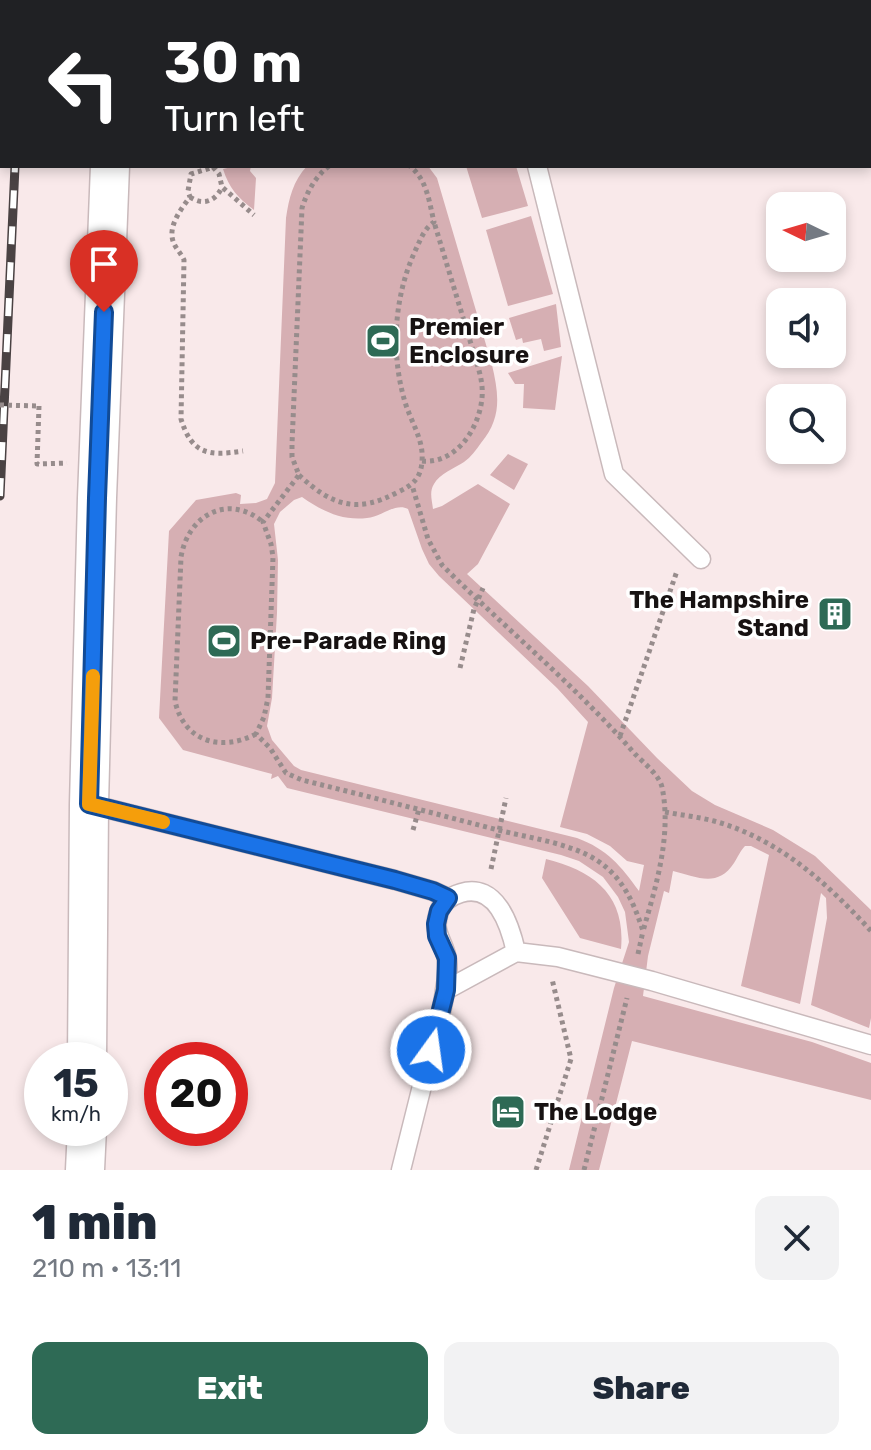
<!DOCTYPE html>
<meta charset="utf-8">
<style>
body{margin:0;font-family:Rubik,sans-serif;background:#f2f2f3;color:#1f2937;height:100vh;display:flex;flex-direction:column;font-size:30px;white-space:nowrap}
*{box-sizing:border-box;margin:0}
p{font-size:26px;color:#747a83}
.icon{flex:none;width:44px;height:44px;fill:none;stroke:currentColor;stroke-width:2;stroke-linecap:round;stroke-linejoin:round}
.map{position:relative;height:1170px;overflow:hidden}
.sheet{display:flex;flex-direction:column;background:#fff;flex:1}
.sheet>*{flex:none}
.banner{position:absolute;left:0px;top:0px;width:872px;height:168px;box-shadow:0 4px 12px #0003;background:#202124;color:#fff;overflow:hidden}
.needle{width:52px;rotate:275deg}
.tools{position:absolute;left:766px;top:192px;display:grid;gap:16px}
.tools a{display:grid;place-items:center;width:80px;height:80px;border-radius:16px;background:#fff;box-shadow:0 4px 12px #0003;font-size:40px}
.speed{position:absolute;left:24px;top:1042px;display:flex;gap:16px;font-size:40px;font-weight:700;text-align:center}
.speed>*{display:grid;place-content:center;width:104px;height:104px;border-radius:50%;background:#fff;box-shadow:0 4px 12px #0003;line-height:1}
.speed small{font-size:20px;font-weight:400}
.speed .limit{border:12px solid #d22;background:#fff;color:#111}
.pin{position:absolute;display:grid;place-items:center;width:68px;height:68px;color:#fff;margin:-82px -34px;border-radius:50% 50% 50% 0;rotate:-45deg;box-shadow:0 0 8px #0007}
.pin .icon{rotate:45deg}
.me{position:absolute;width:88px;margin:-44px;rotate:14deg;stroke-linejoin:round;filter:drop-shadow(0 0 6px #0008)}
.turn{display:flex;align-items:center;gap:28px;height:168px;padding:0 32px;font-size:36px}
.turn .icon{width:104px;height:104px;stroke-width:2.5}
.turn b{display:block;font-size:56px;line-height:68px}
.round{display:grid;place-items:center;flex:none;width:84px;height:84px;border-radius:16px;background:#f2f2f3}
.summary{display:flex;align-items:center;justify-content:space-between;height:136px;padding:0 32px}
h1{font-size:48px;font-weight:800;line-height:60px}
.action{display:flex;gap:16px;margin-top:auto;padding:16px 32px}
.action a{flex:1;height:92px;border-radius:16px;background:#2e6a55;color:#fff;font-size:32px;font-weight:800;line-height:92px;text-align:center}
.action a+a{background:#f2f2f3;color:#1f2937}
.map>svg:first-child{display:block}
.green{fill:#d6afb3;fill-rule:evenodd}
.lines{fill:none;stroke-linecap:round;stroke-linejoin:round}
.lane-casing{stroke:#c9b9bb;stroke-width:21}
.street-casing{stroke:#c9b9bb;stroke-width:41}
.path{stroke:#978c8c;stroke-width:5;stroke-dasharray:4 4;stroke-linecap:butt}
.lane{stroke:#fff;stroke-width:18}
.street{stroke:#fff;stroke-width:38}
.rail-casing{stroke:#4a4243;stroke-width:9}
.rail{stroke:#fff;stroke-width:6;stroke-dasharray:18;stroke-linecap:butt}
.path-bridge{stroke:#978c8c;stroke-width:5;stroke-dasharray:4 4;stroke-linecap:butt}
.route-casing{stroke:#114b97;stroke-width:20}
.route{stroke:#1a73e8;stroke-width:14}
.slow{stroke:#f59e0b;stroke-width:14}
.labels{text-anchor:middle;stroke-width:7;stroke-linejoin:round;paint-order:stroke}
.poi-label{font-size:24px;font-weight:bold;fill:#171212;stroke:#fff;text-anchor:start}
</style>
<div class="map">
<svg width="871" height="1170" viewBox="0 0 871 1170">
<rect width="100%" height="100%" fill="#f9e9ea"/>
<path class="green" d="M236 166H251L250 171 256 178 254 210C238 198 229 188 223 169Z
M307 166H428L437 178 492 365C499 395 502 418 481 443 476 450 471 457 464 462 455 468 439 474 434 484 429 492 432 500 433 509L442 506 478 484 510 504 478 564 467 574 588 686 657 758 692 791 715 805 773 830 815 856 871 910V1018L869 1028 811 1005 827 918 826 898 821 893 800 1004 741 986 769 855 751 846H745C740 851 738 857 734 863 718 888 697 877 673 871L669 893 664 891 648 956 643 996 812 1042 871 1063V1100L632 1041 599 1170H569L614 988 629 942 625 912 618 897 603 877 579 861 561 855 287 788 278 776 271 779 272 774 183 750 159 718 169 531 196 500 236 493 241 495 240 504 256 503 267 499 275 483 286 218C289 198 293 181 307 166ZM302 497C322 511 342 521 367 518 381 517 396 502 408 509L422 549 429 564 439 576 557 688 588 722 560 827 587 834 610 846 627 861 644 865 639 891C621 866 607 849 577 838L301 770 294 766 272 740 267 726 272 698 277 613 278 560 274 524 280 512 294 500Z
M466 166H516L528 206 482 218Z
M531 216 553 294 508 306 486 230Z
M556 304 561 347 544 351 541 339 523 343 522 338 516 340 509 318Z
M562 356 555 410 523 408 524 384H515L508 373Z
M508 454 528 464 514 490 490 475Z
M546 859C594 871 626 895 621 949L580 938 542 878Z"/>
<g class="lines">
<defs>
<path id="lane" d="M541 2V0
M870 82H871
M537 166 614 474 701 559
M89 804 395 880 433 891 448 898
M446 990 516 952 558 957 652 981 871 1045
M401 1170C411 1130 421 1090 431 1050 435 1031 443 1010 445 990 447 981 448 969 447 960 445 942 431 933 439 912 442 902 451 896 461 893 496 882 510 925 516 952"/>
<path id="street" d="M119 2 120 0
M87 1060 89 804 97 498 110 166
M85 1170 87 1128"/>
</defs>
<use href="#lane" class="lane-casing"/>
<use href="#street" class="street-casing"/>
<path class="path" d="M217 166 191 174 188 191 190 197C181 209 168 226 173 241 175 248 181 253 184 260L181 419C192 455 209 456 243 451
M329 166C315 177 307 192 302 208L292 444V457L299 475 263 522 271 544 273 557 268 698 264 717 256 734 270 748 286 773 302 780C367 796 433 813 498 830 529 838 571 843 598 861 623 878 634 903 643 931 656 886 672 835 662 787 659 775 644 763 635 754 576 686 506 629 442 565L428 539 412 485
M213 167 219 174 222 187 254 215
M190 197C203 206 216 201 222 187
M39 406 37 464 67 463
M422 461C456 464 479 429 482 398 483 387 481 377 478 367L434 222
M299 475C332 506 357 514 398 492 413 485 421 478 422 461 424 440 411 422 405 402 390 352 394 294 417 247 421 238 425 228 434 222 429 201 427 180 410 166
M460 668 474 609 483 588
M256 734C221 752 184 742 175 701L181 557C188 515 228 493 263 522
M620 736 677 571
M665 812C681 815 698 817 714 821 779 839 827 883 871 931
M413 830 419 809
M491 869 506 798
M638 954 643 931
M536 1170 571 1059 552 979
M584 1170 627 998"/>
<use href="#lane" class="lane"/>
<use href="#street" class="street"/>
<defs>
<path id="rail" d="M22 2V0
M0 496 15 166"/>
</defs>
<use href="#rail" class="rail-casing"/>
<use href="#rail" class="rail"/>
<path class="path-bridge" d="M0 405 39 406"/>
</g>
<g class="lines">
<defs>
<path id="route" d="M104 312 97 498 89 804 395 880 433 891 448 898 439 911 436 924 437 936 447 958 446 990 431 1050"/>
</defs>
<use href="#route" class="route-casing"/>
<use href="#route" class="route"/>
<path class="slow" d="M93 676 89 804 163 822"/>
</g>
<defs>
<symbol id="stadium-square" viewBox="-11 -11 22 22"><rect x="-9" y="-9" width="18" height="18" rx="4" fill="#2e6a55" stroke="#fff"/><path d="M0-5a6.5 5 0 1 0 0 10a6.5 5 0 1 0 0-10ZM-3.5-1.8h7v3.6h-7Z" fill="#fff"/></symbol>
<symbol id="building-square" viewBox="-11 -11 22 22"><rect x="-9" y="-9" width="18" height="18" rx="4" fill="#2e6a55" stroke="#fff"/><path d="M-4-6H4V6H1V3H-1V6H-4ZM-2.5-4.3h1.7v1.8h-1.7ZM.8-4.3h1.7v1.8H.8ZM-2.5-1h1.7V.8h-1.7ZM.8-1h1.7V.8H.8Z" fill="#fff"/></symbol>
<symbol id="hotel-square" viewBox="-11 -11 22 22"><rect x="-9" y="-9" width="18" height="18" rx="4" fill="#2e6a55" stroke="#fff"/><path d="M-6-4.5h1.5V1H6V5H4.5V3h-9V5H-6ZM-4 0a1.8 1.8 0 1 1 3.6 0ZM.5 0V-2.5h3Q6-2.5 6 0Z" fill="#fff"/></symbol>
</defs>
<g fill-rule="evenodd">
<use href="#stadium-square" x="363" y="321" width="40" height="40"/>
<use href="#building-square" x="815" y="594" width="40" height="40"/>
<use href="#stadium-square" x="204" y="621" width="40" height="40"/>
<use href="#hotel-square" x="488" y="1092" width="40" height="40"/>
</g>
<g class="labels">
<g class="poi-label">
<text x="409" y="335">Premier<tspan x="409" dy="28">Enclosure</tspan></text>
<text x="809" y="608" text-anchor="end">The Hampshire<tspan x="809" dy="28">Stand</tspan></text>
<text x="250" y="649">Pre-Parade Ring</text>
<text x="534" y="1120">The Lodge</text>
</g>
</g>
</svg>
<div class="tools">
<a><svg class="needle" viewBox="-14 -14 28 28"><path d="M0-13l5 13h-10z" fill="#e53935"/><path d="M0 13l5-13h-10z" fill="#747a83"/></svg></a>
<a><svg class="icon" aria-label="sound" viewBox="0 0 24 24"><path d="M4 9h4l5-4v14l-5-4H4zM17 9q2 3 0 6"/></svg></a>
<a><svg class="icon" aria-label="search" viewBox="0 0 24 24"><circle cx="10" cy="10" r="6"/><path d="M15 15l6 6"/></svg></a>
</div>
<div class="speed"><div>15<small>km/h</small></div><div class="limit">20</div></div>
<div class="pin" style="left:104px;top:312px;background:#d93025"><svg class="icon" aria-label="arrive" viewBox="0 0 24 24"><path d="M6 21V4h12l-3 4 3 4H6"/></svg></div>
<svg class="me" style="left:431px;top:1050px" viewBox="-20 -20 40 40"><circle r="17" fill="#1a73e8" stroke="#fff" stroke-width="3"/><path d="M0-11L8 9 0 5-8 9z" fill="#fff"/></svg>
<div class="banner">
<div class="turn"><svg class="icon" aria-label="left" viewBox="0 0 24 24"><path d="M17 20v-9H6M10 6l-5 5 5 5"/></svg><div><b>30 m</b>Turn left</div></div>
</div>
</div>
<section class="sheet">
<div class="summary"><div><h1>1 min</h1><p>210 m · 13:11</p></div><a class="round"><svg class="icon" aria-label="close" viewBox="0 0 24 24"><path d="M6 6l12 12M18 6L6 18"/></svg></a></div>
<div class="action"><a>Exit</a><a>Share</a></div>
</section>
